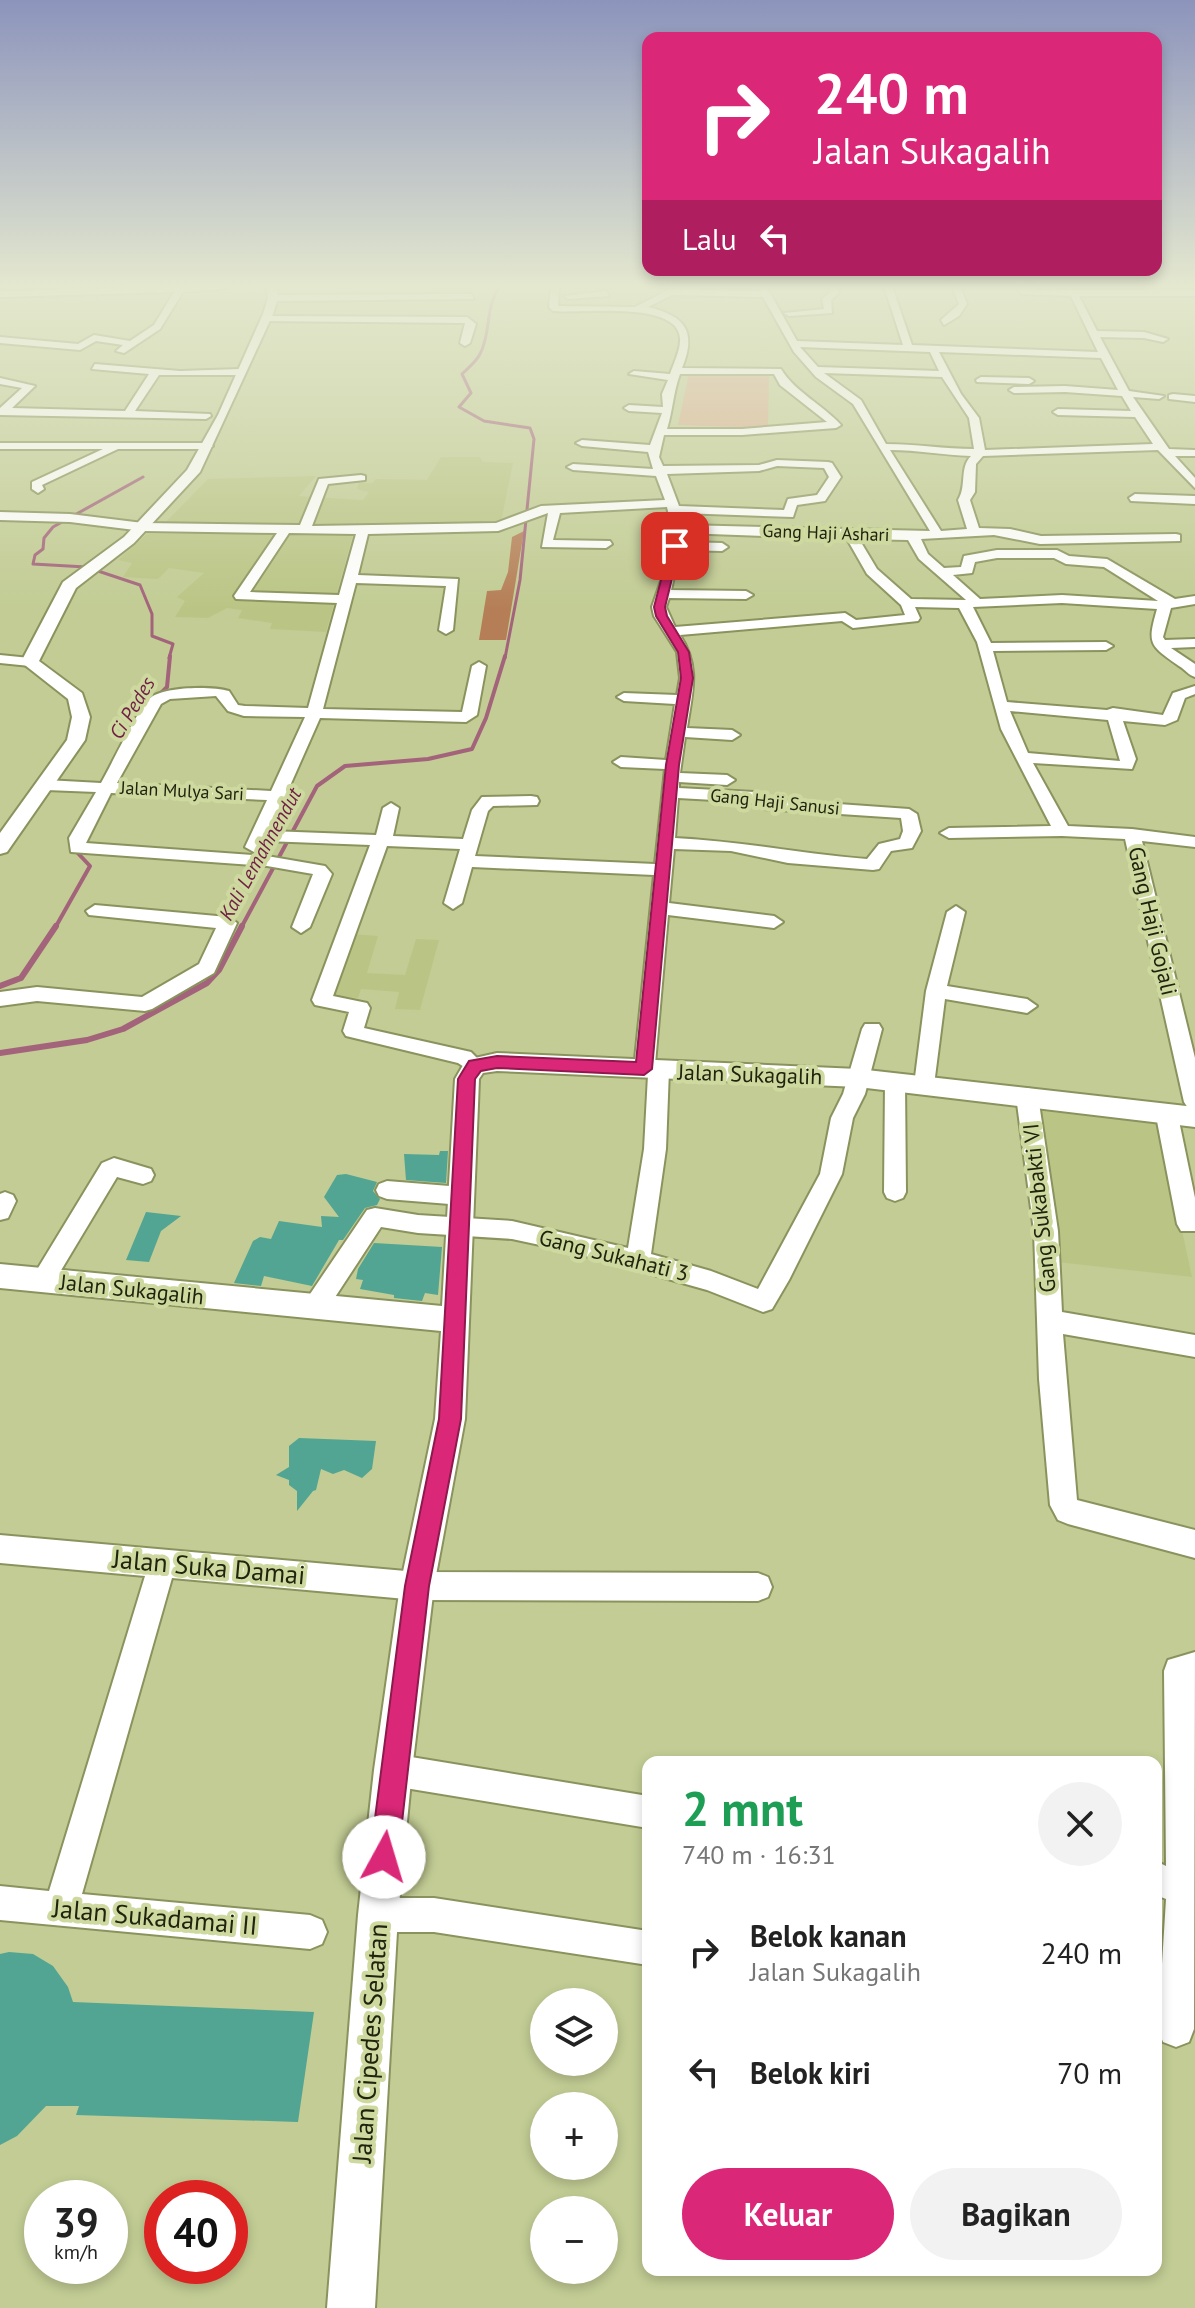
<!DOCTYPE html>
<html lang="id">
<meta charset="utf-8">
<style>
body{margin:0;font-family:"PT Sans",sans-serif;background:#f2f2f2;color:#222;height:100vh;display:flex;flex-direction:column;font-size:30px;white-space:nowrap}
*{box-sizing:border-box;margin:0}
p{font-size:26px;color:#767676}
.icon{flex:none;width:44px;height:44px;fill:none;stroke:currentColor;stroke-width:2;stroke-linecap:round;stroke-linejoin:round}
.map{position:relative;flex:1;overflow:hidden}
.side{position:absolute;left:642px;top:1756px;width:520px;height:520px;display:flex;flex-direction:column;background:#fff;border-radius:16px;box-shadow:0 4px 12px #0003}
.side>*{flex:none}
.banner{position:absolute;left:642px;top:32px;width:520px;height:244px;border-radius:16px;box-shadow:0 4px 12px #0003;background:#db2777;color:#fff;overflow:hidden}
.tools{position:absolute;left:530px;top:1988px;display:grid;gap:16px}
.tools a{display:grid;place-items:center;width:88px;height:88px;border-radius:50%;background:#fff;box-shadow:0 4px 12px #0003;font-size:40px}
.speed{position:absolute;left:24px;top:2180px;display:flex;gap:16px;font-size:40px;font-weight:700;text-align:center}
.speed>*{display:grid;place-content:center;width:104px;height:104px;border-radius:50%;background:#fff;box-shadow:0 4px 12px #0003;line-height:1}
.speed small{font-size:20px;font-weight:400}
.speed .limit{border:12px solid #d22;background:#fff;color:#111}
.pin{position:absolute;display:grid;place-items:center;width:68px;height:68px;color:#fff;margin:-34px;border-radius:16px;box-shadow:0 4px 12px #0006}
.me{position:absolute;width:88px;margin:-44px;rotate:6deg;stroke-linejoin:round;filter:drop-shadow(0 0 6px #0008)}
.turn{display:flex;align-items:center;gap:28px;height:168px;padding:0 40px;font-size:36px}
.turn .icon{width:104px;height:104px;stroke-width:2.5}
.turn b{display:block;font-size:56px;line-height:68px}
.then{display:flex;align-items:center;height:76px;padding:0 40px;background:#0003;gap:16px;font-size:30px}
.round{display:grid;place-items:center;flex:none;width:84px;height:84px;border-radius:42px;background:#f2f2f2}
.head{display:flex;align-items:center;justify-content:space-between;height:136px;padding:0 40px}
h1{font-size:48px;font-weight:600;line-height:60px;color:#1e9e55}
.primary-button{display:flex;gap:16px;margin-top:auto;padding:16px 40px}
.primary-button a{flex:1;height:92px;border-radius:48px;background:#db2777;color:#fff;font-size:32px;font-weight:600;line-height:92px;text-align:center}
.primary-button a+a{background:#f2f2f2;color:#222}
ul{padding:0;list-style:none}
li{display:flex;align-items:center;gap:24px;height:120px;padding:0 40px}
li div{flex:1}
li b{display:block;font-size:30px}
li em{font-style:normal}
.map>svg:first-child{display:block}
.built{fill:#bac585}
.green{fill:#d8ab8b}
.forest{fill:#b57e56}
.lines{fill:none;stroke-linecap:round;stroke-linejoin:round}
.stream-far2{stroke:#a3637b;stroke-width:3}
.stream-far1{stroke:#a3637b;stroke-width:4}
.stream{stroke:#a3637b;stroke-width:6}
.building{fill:#51a592}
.minor-casing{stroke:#8a935d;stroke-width:4}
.tertiary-casing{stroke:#8a935d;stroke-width:4}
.minor{fill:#fff;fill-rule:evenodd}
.tertiary{fill:#fff;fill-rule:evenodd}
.route{fill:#db2777;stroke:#8e194d;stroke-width:2}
.labels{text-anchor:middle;stroke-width:8;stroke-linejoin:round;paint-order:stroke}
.far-street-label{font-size:18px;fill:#20230d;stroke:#ced9a0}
.far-water-label{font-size:20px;font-style:italic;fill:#702044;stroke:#ced9a0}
.street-label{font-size:22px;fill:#20230d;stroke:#ced9a0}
.near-street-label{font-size:26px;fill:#20230d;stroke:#ced9a0}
</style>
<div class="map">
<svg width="1195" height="2308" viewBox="0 0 1195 2308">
<rect width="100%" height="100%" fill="#c2cc94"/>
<path class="built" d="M441 457H480L483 462 513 463 501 522 356 528 162 526 208 479 316 476 299 496 363 500 369 492 357 489 359 483H372L376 479 427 480Z
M147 534H353L326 632 270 629 272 623 238 618 242 610 227 608 208 618 175 617 185 601 177 597 204 573 169 568 158 579 123 577 132 563 118 560Z
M351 934 378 936 367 973 405 975 416 939 439 940 420 1010 395 1009 399 992 361 989 358 998 330 996Z
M1021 1109 1159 1123 1192 1277 1039 1260Z"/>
<path class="green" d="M689 373 769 375 768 428 678 425Z"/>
<path class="forest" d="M524 531 506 640H479L487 591 501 590 508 572 512 537Z"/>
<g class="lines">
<path class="stream-far2" d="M500 286C484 309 492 331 480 354 476 362 468 368 462 374L471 393 459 407 484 421 530 428 534 439 520 580 505 658
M143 477 53 527 44 538 43 549 35 555 33 564 86 567 140 585 152 614V636L173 644 169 658"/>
<path class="stream-far1" d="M157 697 167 687 170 656
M55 928 90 866 73 848
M241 928 317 786 345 766 428 759 472 749 486 718 505 656"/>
<path class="stream" d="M0 986 21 978 56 926
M0 1053 87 1040 123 1029 207 983 219 970 242 926"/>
</g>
<path class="building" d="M440 1151H448L446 1183 406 1180 404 1154 439 1155Z
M346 1174 377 1182 373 1191 380 1199 377 1205 365 1208 343 1240H339L312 1286 264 1276 261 1286 234 1283 253 1241 260 1237 271 1239 279 1221 322 1227 321 1216 339 1217 324 1197 337 1175Z
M146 1212 181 1216 161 1231 149 1262 126 1260Z
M374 1243 442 1247 438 1295 425 1293 422 1301 394 1298V1295L360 1289 363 1280 356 1279 358 1269Z
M299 1438 376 1441 372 1469 362 1478 344 1470 333 1474 321 1469 316 1490 313 1491 297 1511V1491L289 1485V1480L276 1475 289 1467V1446Z
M9 1952 33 1954 53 1966 68 1987 73 2002 314 2012 298 2122 76 2115 79 2106H46L17 2136 0 2145V1954Z"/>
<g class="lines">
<defs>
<path id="minor" d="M196 286 229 288 183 292 160 329 124 353 116 351 123 345 96 341 80 350 0 343V337L78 344 94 335 130 341 154 325 174 292 0 297V291Z
M551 286H559L558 306 635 307 670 289 761 291 758 286H766L797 341 903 345 884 286H892L912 345 1098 352 1071 296 1022 294 1014 286 1038 290H1195V296H1079L1097 331 1144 332 1168 339 1163 342 1144 338 1100 337 1129 391 1164 396 1159 399 1133 397 1169 449 1195 450V456H1175L1195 478V488L1158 450 983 456 976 464 975 492 970 500 979 528 1010 529 1041 536 1176 534 1180 535V541L1040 544 994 535 921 539 928 554 944 568 961 567 964 556 997 550H1057L1069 556 1107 559 1175 599 1195 596V604L1171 608 1163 637 1165 640 1195 639V647L1171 648 1195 664V677C1188 675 1186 670 1179 666 1149 645 1147 644 1157 609L1062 603 973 607 991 643 1106 642 1113 646 1106 650 993 651 1007 702 1107 710 1113 708 1163 715 1173 693 1195 686V694L1185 698 1177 720 1165 725 1123 721 1136 759 1132 769 1033 763 1068 826 1132 829 1195 837V847L1142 841 1195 1058V1110L1188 1108 1184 1102 1125 839 1062 836 949 838 940 833 949 828 1051 826 1001 729 977 642 959 608 915 607 920 618 918 621 853 628 842 621 680 635C701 667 692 693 687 728L732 730 740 735 732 740 685 737 680 773 727 775 735 780 727 785 679 782V788L754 792 768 799 909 809 917 814 921 831 912 848 891 851 879 869 873 870 788 863 731 851 674 849 669 903 774 916 783 922 774 928 668 915 655 1064 666 1065 669 1070 666 1149 651 1254 711 1271 758 1289 820 1174 831 1118 843 1094 862 1029 865 1024H879L882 1029 865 1094 853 1118 842 1174 789 1280 772 1309 763 1312 707 1290 568 1251 512 1239 418 1233 381 1227 324 1314 315 1317 306 1314 303 1307 306 1300 367 1210 375 1208 418 1215 512 1221 628 1248 644 1149 648 1075 637 1074 634 1069 654 875 472 867 462 903 453 909 444 903 460 849 387 846 333 996 367 1003 370 1008 364 1028 471 1052 485 1066 482 1071 475 1074 458 1063 346 1036 343 1031 349 1012 315 1005 312 1000 370 845 265 841 260 851 254 852 245 847 267 800 111 793 86 843 267 856 325 866 332 874 310 927 301 933 292 927 313 874 267 866 71 852 69 838 96 792 46 790 38 785 46 780 101 783C113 762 135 714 149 699 162 686 212 686 229 691L238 705 245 706 308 708 337 603 236 599 234 596 277 533 143 531 70 522 0 520V512L70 514 143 523 300 525 319 479 361 475 365 476V480L328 484 312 526 496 523 541 506 665 500 656 476 573 470 567 467 573 464 653 469 648 452 582 446 576 443 582 440 650 445 662 413 629 411 624 408 629 405 663 407 662 394 668 380 629 374 634 371 670 374C673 365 681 350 680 338 677 300 580 314 553 311L549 307ZM672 295 763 297 794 352 816 377 853 404 930 531 683 525 680 513 793 517 797 505 825 501 841 477 832 463 828 462 777 460 759 465 663 466 659 457 664 435H742L836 428 841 425C823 405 795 392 781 369L682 368C697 331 685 316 648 307ZM800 347 930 352 939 371 818 367ZM939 352 1101 358 1118 390 1065 386 1014 387 1009 390 1014 393 1065 392 1122 396 1131 411 1058 409 1053 412 1058 415 1135 417 1153 444 985 450 979 418 961 394ZM824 373 942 377 969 418 974 449C944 449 916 444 886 444L861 400ZM680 374H774L780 385 827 422 742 429H667C673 410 673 393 680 374ZM890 450C918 450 943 455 971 456 959 468 967 486 958 500L967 529 941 531ZM777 466 824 468 829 477 817 495 788 499 784 510 679 506 667 474 759 471ZM667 507 672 529 661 581 652 607 654 616 677 652 680 678 677 695 624 693 617 697 624 701 675 704 666 760 621 757 613 762 621 767 665 769 655 864 475 856 488 811 493 806 537 805 539 801 537 797 531 796 482 797 472 810 463 839 393 836 399 808 391 803 383 808 376 835 270 831 320 718 466 722 477 715 486 666 479 662 472 666 462 712 323 709 356 583 446 586 439 630 446 634 453 630 458 579 358 575 368 534 498 531 548 513 542 547 606 548 612 544 610 541 553 540 560 513ZM289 533 356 534 339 595 250 592ZM683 533 847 539 867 574 901 605 905 615 856 620 845 613 675 627 666 607 669 598 746 599 753 595 746 591 671 590 680 550 722 551 728 547 722 543 682 542ZM859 539 908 540 919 559 966 600 911 599 877 569ZM997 558H1054L1066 564 1104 567 1158 601 1062 595 980 599 953 575 972 573 975 562ZM216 696 228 711 244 716 305 717 271 791 117 783 161 704 170 699ZM1010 711 1108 720 1120 761 1028 753ZM678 798 750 802 764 809 901 818 903 831 900 839 879 844 867 859C802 854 740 841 675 838Z
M829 286H837L839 293 831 300 832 313 789 316 784 313 824 309 822 299 830 292Z
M952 286H960L967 304 959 316 944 325 941 320 959 304Z
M606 291 609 296 568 299 564 296Z
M471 294 474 299 273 301 269 298 273 295Z
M266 316 467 317 476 324 470 343 465 346 460 343 465 323 263 321Z
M95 364 180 371 240 369 245 372 240 375H159L135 411 210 414 211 416 206 419 0 415V408L22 388 0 384V378L35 386 12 408 125 411 149 374 92 369Z
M981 377 1029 378 1034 381 1029 384 977 382 976 380Z
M1173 394 1195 396V402L1169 399V395Z
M0 443H207L213 446 207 449H118L42 485 44 489 38 493 32 489V482L103 449H0Z
M1135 494 1195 496V504L1131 501 1129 498Z
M0 655 30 658 37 662 30 666 0 663Z
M95 905 228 917 237 923 214 973 152 1009 145 1011 37 1001 0 1006V992L37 987 142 997 199 964 216 928 89 915 86 911Z
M956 906 965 912 947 986 1027 999 1037 1006 1027 1013 945 999 934 1085 931 1090H917L914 1085 926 991 947 912Z
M895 1075 902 1078 905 1083 906 1192 903 1198 895 1201 887 1198 884 1192 885 1083 888 1078Z
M1027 1088 1034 1090 1038 1096 1058 1231 1062 1312 1195 1335V1357L1063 1334 1077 1500 1195 1530V1558L1068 1524 1058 1520 1050 1505 1039 1379 1034 1231 1016 1096 1020 1090Z
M1167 1108 1175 1110 1178 1116 1195 1198V1231H1181L1177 1224 1156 1116 1159 1110Z
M114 1158 151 1169 154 1175 151 1181 143 1184 117 1177 51 1287 43 1290 35 1287 31 1280 35 1273 102 1163Z
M387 1181 462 1187 470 1190 473 1196 470 1202 462 1205 387 1199 379 1196 376 1190 379 1184Z
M5 1192 13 1195 16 1201 8 1218 0 1220V1194Z
M0 1535 417 1572 758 1573 768 1577 772 1587 768 1597 758 1601 417 1600 172 1578 82 1894 310 1915 322 1920 327 1932 322 1944 310 1949 0 1920V1886L49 1891 145 1576 0 1563Z
M1195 1652 1194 2029 1189 2042 1176 2047 1163 2042 1158 2029 1166 1899 1156 1895V1861L1166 1866 1164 1671 1168 1660Z
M393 1754 648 1796V1828L393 1786 382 1781 377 1770 382 1759Z
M378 1898H434L648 1931V1965L434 1932H378L366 1927 361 1915 366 1903Z"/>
<path id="tertiary" d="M267 286H277L278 298 273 314 200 472 134 543 76 588 39 661 82 693 90 717 85 740 7 852 0 854V833L67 740 72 717 68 699 21 662 63 582 124 537 187 470 218 415 263 314 268 298Z
M497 1053 858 1069 1195 1107V1127L858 1087 497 1071 483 1073 479 1079 478 1105 465 1419 434 1586 412 1770 398 1915 375 2308H327L358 1915 374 1770 400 1586 435 1419 441 1331 0 1288V1264L442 1306 455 1079 466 1060Z"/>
</defs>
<use href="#minor" class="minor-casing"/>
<use href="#tertiary" class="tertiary-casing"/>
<use href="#minor" class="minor"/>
<use href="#tertiary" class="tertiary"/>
</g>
<linearGradient id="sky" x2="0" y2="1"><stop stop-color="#8c94bc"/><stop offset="0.47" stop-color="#e4e8cf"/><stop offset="1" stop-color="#e4e8cf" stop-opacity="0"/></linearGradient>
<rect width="1195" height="609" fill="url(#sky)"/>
<path class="route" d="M675 543 680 546 665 607 667 616 689 652 693 678 679 765 652 1069 644 1075 497 1068 481 1071 475 1079 461 1419 429 1586 398 1857 394 1867 384 1871 374 1867 370 1857 405 1586 439 1419 458 1079 469 1061 497 1056 636 1062 666 765 681 678 678 652 656 616 654 607 670 546Z"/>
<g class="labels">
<g class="far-street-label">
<text transform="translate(826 533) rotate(2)" y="6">Gang Haji Ashari</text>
<text transform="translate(182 791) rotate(3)" y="6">Jalan Mulya Sari</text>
<text transform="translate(775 802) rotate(6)" y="6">Gang Haji Sanusi</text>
</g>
<g class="far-water-label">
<text transform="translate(132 708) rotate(-59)" y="7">Ci Pedes</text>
<text transform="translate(260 854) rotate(-61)" y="7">Kali Lemahnendut</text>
</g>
<g class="street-label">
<text transform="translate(1153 921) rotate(77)" y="8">Gang Haji Gojali</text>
<text transform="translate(750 1074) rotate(2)" y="8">Jalan Sukagalih</text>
<text transform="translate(1039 1208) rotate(-96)" y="8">Gang Sukabakti VI</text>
<text transform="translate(614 1255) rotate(14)" y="8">Gang Sukahati 3</text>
<text transform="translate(132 1289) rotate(6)" y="8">Jalan Sukagalih</text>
</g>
<g class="near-street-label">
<text transform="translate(209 1567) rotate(5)" y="9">Jalan Suka Damai</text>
<text transform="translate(155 1917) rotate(5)" y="9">Jalan Sukadamai II</text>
<text transform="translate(370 2043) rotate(-86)" y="9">Jalan Cipedes Selatan</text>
</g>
</g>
</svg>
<div class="tools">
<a><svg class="icon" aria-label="layers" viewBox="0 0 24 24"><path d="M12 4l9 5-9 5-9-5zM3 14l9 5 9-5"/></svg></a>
<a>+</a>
<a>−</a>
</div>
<div class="speed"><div>39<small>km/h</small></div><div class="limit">40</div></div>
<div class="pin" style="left:675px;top:546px;background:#d93025"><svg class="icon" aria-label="arrive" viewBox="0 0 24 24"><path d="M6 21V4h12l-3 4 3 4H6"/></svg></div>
<svg class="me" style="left:384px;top:1857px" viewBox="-20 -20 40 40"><circle r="19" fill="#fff"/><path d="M0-13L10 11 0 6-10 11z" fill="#db2777"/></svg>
<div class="banner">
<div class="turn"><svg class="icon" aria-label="right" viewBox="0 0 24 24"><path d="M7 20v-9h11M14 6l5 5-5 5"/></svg><div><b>240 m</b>Jalan Sukagalih</div></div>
<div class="then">Lalu<svg class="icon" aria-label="left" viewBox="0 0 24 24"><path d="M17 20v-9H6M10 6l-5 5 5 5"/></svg></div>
</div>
<section class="side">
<div class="head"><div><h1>2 mnt</h1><p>740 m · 16:31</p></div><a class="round"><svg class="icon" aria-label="close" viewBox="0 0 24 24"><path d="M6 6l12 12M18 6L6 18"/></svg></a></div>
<ul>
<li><svg class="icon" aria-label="right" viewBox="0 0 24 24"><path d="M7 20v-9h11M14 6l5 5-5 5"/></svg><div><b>Belok kanan</b><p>Jalan Sukagalih</p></div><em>240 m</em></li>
<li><svg class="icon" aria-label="left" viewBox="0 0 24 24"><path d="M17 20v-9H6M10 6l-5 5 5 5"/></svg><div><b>Belok kiri</b></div><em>70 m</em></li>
</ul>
<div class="primary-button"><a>Keluar</a><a>Bagikan</a></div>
</section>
</div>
